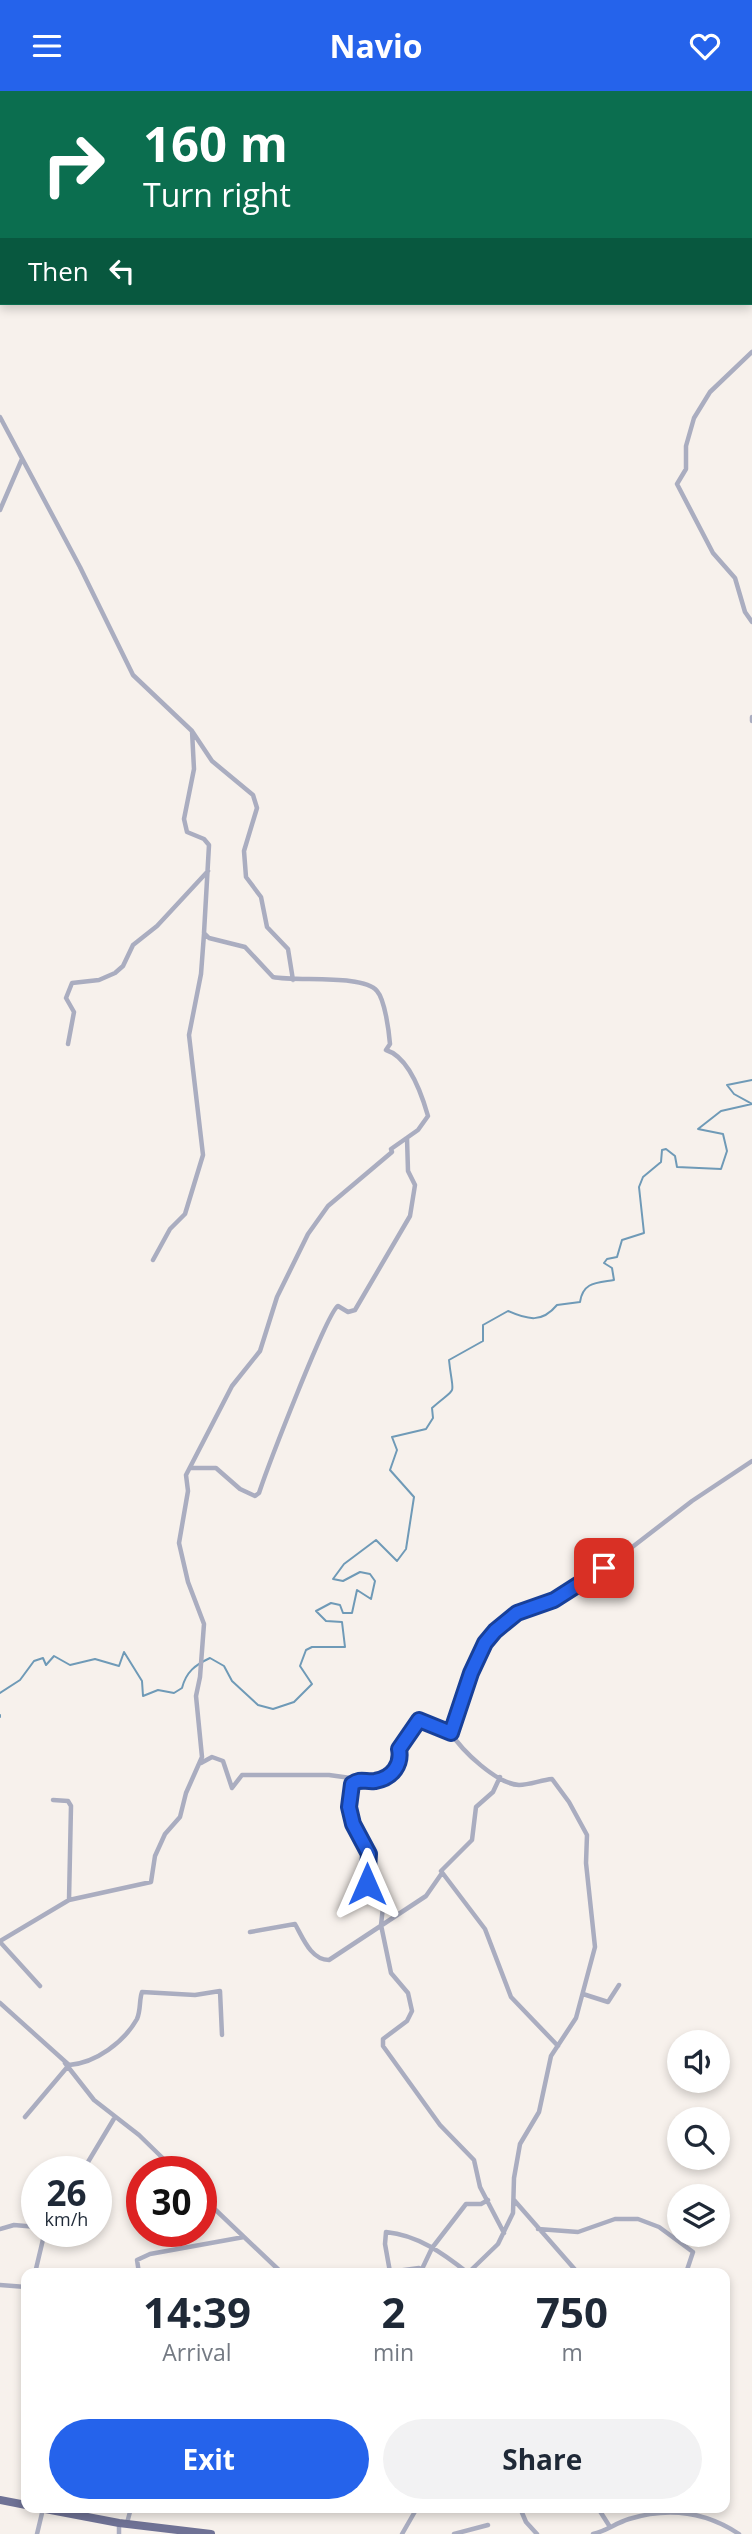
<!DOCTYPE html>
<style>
body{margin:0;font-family:"Open Sans",sans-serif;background:#f2f2f3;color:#1f2937;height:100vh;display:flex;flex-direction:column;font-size:26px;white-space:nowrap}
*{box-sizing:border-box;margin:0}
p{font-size:23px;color:#747a83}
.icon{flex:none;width:38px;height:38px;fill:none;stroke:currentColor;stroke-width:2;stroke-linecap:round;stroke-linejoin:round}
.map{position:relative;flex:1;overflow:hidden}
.details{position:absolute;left:21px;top:2177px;width:709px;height:245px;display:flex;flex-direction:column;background:#fff;border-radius:14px;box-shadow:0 4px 10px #0003}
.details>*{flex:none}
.guide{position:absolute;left:0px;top:0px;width:752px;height:214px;box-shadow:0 4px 10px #0003;background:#0b6e4f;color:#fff;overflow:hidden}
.tools{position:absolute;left:667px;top:1939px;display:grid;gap:14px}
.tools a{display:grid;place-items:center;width:63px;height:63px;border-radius:50%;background:#fff;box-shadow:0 4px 10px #0003;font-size:35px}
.speed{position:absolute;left:21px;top:2065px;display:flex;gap:14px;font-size:35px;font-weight:700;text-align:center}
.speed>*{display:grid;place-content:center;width:91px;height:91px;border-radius:50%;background:#fff;box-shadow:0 4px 10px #0003;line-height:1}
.speed small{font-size:18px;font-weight:400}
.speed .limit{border:10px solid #d22;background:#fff;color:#111}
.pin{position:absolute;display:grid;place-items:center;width:60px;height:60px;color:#fff;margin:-30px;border-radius:14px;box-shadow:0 4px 10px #0006}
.me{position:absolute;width:77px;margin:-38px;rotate:0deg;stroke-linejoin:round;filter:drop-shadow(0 0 5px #0008)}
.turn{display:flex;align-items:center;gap:24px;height:147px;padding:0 28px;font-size:32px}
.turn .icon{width:91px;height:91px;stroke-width:2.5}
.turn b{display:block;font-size:49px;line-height:60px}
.then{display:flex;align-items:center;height:66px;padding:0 28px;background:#0003;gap:14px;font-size:26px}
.eta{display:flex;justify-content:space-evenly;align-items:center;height:119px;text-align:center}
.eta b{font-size:42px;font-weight:700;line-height:49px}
.action{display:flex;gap:14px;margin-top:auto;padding:14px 28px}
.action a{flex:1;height:80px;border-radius:42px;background:#2563eb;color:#fff;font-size:28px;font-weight:700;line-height:80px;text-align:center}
.action a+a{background:#f2f2f3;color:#1f2937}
header{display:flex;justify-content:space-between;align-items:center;height:91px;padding:0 28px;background:#2563eb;color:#fff;font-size:32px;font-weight:700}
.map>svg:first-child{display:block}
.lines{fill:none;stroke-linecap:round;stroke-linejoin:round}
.stream{stroke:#6f9ab7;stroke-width:2}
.street{stroke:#aaadc0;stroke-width:4.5}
.primary{stroke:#6f7295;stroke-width:8}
.route-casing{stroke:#184099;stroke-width:18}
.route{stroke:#2563eb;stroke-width:12}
</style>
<header><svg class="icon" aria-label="menu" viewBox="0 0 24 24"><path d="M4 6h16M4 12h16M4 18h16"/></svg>Navio<svg class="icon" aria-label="heart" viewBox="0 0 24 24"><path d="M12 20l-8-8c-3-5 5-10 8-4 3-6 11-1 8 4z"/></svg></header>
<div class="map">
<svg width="752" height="2443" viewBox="0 0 752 2443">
<rect width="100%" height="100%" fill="#f7f1ec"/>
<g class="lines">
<path class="stream" d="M0 1602 20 1589 34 1570 43 1567 46 1574 54 1565 70 1574 95 1568 119 1575 124 1561 142 1590 143 1605 158 1599 174 1602 182 1597C186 1581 195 1574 210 1567L224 1575 232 1590 258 1614 273 1618 294 1611 312 1593 300 1575 306 1559 312 1556H345L342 1531 326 1530 316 1520 331 1512 340 1514 343 1522H352L357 1499 371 1508 375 1490 370 1483 360 1481 343 1490 333 1488 344 1473 376 1449 397 1470 406 1458 414 1406 390 1379 397 1359 392 1346 426 1338 433 1327 432 1317C459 1293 453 1308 449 1269L483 1250V1234L508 1220C528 1229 542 1232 557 1214L580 1211C583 1191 596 1192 614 1189L612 1177 604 1172 607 1168 617 1166 622 1149 644 1142 639 1096 643 1086 661 1071 662 1059 666 1058 675 1065 677 1076 721 1078 727 1060 723 1043 698 1038 721 1020 752 1013 734 1003 727 994 752 989
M0 1624V1626"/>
<path class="street" d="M649 0 651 2
M569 2V0
M751 60 752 62
M0 85H2
M0 148H2
M752 261 710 301 694 327 686 355V378L677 393 713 462 735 487 745 521 752 531
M0 326 80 476 133 584 192 640 194 678 184 728 187 741 204 748 209 754 204 842 209 847 245 856 273 886C297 891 363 883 377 900 385 909 389 941 390 953L386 959C409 966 422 1004 428 1025L418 1039 391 1058 392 1061 328 1115 308 1143 277 1206 260 1260 232 1295 186 1384 188 1400 179 1452 188 1491 204 1533 200 1586 196 1605 202 1666 186 1702 180 1726 165 1743 155 1765 151 1791 69 1809 0 1850
M0 419 22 368
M752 626V630
M192 640 212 670 253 704 257 717 244 760 246 786 261 806 267 836 288 858 293 889
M68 953 74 921 66 907 72 892 99 889 115 882 123 875 133 854 157 835 208 780
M153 1169 170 1138 185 1123 203 1064 189 944 201 883 204 843
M191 1377H216L240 1398 255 1405 259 1402C267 1378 327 1221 338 1215L348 1221 355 1219 410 1125 415 1094 408 1080 407 1047
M201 1672 212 1666 223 1670 232 1697 242 1684H329L372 1690 399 1675 402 1666 399 1658 419 1629 451 1642
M500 1686 493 1701 476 1716 472 1749 441 1780 485 1838 511 1906 558 1955
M359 1688 351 1694 349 1716 353 1733 366 1754 369 1769 366 1788 383 1816 381 1834 391 1882 408 1902 412 1920 407 1930 383 1948V1955L440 2034 474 2069 480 2096 504 2142
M53 1709 68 1710 71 1715 69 1809
M250 1841 295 1833C303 1847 311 1869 329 1869L426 1805 442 1782
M0 1851 40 1895
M583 1903 608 1911 619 1894
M0 1912 69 1974C96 1972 124 1951 137 1928 141 1919 139 1909 142 1901L195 1904 220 1900 222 1944
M65 1972 94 2009 139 2044 177 2081
M25 2026 69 1974
M82 2081 115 2026
M201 2105 282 2182
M514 2109 578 2182
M0 2138 14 2134 37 2136
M538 2138 578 2141 615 2128H638L659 2136 693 2161 686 2182
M422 2178 432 2157 466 2113H481L488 2109
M390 2181 385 2153 386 2141C418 2144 444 2163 468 2182L498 2153 513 2122 514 2087 520 2053 539 2021 551 1965 576 1927 595 1856 586 1772 587 1744 569 1711 552 1688C541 1689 530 1694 519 1694 497 1693 462 1660 451 1642L471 1582 485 1552 495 1540 520 1520 548 1512 596 1484 692 1410 752 1370
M35 2182 45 2140
M139 2182 137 2169 150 2163 244 2146
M382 2182 419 2177 431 2182
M0 2194 26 2196
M520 2417 526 2431 537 2443
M598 2417 610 2436
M127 2432 131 2417
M37 2443 43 2418
M119 2443V2432
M402 2443 417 2417
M454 2443 488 2434
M593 2443C606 2440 616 2432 629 2428 668 2416 706 2421 739 2443"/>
<path class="primary" d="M0 2409 26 2414
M40 2417 119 2432 211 2443"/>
</g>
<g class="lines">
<defs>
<path id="route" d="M367 1793 369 1763 353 1733 349 1716 352 1693C360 1687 365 1691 375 1690 393 1687 402 1673 399 1658L419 1629 451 1642 471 1582 485 1552 495 1540 517 1522 554 1509 604 1477"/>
</defs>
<use href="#route" class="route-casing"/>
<use href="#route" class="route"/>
</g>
</svg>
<div class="tools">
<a><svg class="icon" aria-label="sound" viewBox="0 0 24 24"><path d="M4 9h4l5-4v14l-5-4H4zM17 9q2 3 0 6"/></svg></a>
<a><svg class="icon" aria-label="search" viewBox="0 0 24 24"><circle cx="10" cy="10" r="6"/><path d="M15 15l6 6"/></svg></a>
<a><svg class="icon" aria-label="layers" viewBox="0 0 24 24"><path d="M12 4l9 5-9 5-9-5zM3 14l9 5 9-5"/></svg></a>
</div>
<div class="speed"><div>26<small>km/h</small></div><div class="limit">30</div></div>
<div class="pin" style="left:604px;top:1477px;background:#d93025"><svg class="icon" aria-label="arrive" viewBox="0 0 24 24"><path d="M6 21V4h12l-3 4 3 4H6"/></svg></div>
<svg class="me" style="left:367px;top:1793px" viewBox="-20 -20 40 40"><path d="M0-17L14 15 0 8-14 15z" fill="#2563eb" stroke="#fff" stroke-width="4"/></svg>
<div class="guide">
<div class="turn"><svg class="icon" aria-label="right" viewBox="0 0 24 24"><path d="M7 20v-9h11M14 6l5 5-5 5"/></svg><div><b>160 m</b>Turn right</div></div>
<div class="then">Then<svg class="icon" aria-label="left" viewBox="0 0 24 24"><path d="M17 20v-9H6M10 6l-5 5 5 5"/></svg></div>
</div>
<section class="details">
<div class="eta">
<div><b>14:39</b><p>Arrival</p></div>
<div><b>2</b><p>min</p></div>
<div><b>750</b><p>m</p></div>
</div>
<div class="action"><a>Exit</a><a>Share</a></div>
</section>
</div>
